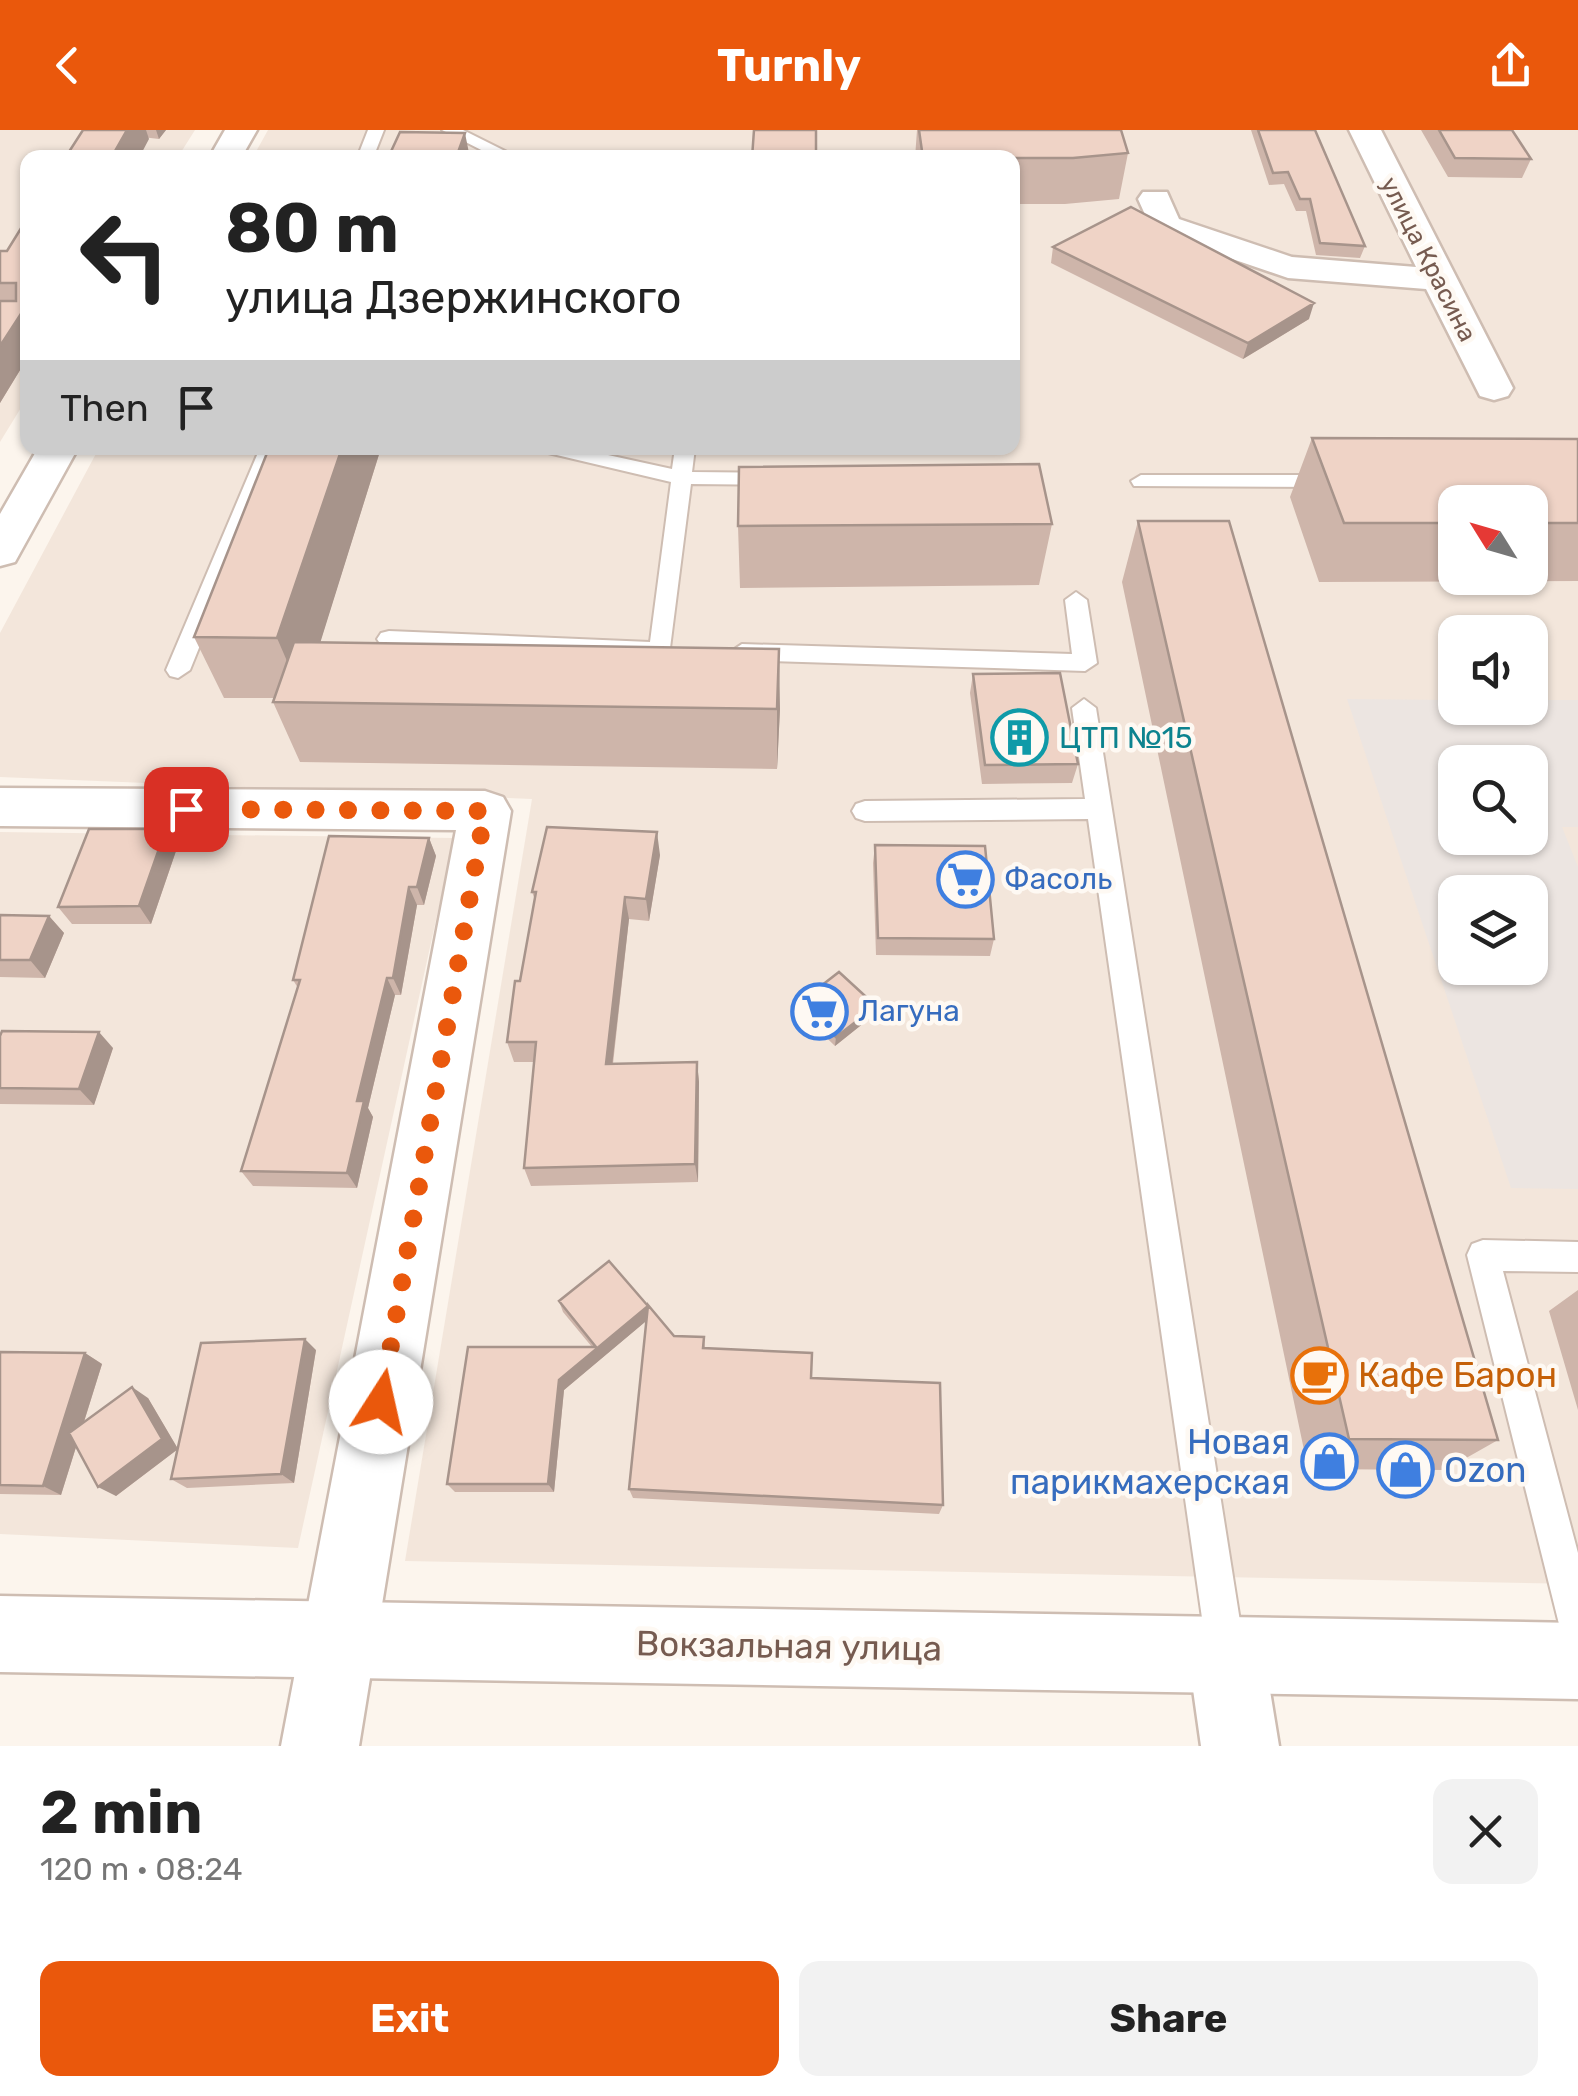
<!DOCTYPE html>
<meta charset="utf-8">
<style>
body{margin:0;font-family:Rubik,sans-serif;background:#f2f2f2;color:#222;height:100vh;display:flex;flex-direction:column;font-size:38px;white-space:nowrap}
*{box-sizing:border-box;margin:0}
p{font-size:32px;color:#767676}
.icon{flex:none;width:55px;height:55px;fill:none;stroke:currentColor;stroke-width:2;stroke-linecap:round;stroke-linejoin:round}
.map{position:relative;height:1616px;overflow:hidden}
.drawer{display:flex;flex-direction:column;background:#fff;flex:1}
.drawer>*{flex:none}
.banner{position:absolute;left:20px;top:20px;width:1000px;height:305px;border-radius:20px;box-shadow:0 2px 8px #0004;background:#fff;color:#222;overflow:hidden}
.needle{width:65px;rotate:307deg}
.fabs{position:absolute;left:1438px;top:355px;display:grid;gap:20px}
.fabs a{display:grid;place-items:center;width:110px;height:110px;border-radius:20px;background:#fff;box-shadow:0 2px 8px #0004;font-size:50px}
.pin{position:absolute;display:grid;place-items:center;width:85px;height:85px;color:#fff;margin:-42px;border-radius:20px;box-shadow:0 5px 15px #0006}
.me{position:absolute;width:110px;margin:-55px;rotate:10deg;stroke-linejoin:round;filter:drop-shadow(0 0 8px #0008)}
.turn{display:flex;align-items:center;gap:35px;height:210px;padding:0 40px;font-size:45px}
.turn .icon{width:130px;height:130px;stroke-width:2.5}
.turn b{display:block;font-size:70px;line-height:85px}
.then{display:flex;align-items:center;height:95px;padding:0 40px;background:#0003;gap:20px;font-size:38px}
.round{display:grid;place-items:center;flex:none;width:105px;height:105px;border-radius:20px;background:#f2f2f2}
.headline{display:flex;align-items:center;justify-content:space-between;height:170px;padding:0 40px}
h1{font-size:60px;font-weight:700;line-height:75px}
.action{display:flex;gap:20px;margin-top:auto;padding:20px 40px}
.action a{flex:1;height:115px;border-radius:20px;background:#ea580c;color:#fff;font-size:40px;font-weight:700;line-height:115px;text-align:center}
.action a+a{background:#f2f2f2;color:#222}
header{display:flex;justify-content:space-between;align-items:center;height:130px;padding:0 40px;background:#ea580c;color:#fff;font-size:45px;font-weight:700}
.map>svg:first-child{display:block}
.residential{fill:#f3e6db;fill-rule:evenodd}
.industrial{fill:#ece5e1;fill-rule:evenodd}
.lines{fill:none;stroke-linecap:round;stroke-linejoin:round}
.service-casing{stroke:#cebdb2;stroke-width:4}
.minor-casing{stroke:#cebdb2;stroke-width:5}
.tertiary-casing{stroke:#cebdb2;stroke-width:5}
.service{fill:#fff;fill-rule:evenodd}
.minor{fill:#fff;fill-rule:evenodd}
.tertiary{fill:#fff;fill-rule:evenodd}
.wall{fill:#ceb5aa;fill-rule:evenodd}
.shaded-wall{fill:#a7948b}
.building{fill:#efd3c6;stroke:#a7948b;stroke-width:2.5}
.route{stroke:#ea580c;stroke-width:18;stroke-dasharray:0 32.4}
.labels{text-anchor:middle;stroke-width:9;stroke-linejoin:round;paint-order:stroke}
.far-street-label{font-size:25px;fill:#765b50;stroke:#fef9f3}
.culture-label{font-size:30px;fill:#0d838f;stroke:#fef9f3;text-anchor:start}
.shop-label{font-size:30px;fill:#366cbe;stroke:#fef9f3;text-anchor:start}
.near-food-label{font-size:35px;fill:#c56008;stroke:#fef9f3;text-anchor:start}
.near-shop-label{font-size:35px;fill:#366cbe;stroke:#fef9f3;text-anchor:end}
.near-street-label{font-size:35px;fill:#765b50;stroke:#fef9f3}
</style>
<header><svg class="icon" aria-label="back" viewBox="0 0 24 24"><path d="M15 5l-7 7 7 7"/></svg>Turnly<svg class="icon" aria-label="share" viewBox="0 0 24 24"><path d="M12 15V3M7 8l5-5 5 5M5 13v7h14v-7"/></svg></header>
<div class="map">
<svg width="1578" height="1616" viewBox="0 0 1578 1616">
<rect width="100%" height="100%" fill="#fcf5ed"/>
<path class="residential" d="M0 0H195L178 27 28 28 27 268 0 312Z
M268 0H1578V1454L405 1431 532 669 0 647V503L99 318H1012V28L253 27ZM1455 372H1530V448H1455ZM1455 502H1530V578H1455ZM1455 632H1530V708H1455ZM1455 762H1530V838H1455Z
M0 702 454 708 298 1418 0 1404Z"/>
<path class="industrial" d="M1347 569 1455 570V578H1530V570H1578V697H1562L1578 737V1059L1511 1058ZM1455 632H1530V708H1455ZM1455 762H1530V838H1455Z"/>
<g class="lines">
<defs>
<path id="service" d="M368 0H384L373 28H357Z
M442 0H463L519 28H497Z
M260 318H280L190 540 178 548 170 546 166 540Z
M541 318H576L672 339 675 318H695L692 342 775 343 785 349 775 355 691 354 669 526 381 515 377 509 381 503 389 501 650 512 671 352 544 322Z
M1141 345H1332L1342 351 1332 357 1134 356 1131 351Z
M1076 462 1087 470 1097 533 1085 541 742 530 730 522 742 514 1072 524 1065 470Z
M1084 569 1096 578 1245 1523 1239 1536 1226 1542 1213 1536 1207 1523 1088 689 865 691 856 688 852 681 856 674 865 671 1085 669 1072 578Z
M1483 1110 1578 1112V1142L1503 1141 1578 1423V1513L1565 1507 1559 1494 1467 1125 1472 1114Z"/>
<path id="minor" d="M1349 0H1381L1513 258 1508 266 1494 270 1480 266 1426 159 1288 148 1153 102 1138 69 1143 62H1167L1179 89 1292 127 1416 137Z
M0 658 485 661 503 667 511 681 359 1616H281L456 700 0 696Z
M1226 1486 1253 1497 1264 1524 1279 1616H1201L1188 1524 1199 1497Z"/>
<path id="tertiary" d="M225 0H257L241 28H209Z
M38 318H78L15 432 0 436V384Z
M0 1466 1578 1493V1569L0 1542Z"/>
</defs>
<use href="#service" class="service-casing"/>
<use href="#minor" class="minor-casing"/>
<use href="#tertiary" class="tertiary-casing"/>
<use href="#service" class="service"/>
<use href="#minor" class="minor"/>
<use href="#tertiary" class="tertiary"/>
</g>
<path class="wall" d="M83 0H166L159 9Z
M917 0H1121L1128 23 1119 69 1065 74H1012V28H915Z
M1251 0H1315L1365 116 1360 128 1316 125 1306 81H1296L1284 54 1269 55Z
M1421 0H1512L1531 29 1522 48 1448 47Z
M28 87V227L0 273V121H7Z
M1053 117 1309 189 1243 229 1051 133Z
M1312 308 1578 309V451L1319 452 1290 367ZM1455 372H1530V448H1455Z
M381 318 320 512 780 579 777 639 300 632 273 572 274 568H224L194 507Z
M1138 391 1498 1310 1445 1340 1308 1339 1122 452Z
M1052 394 1039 455 740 458 738 396Z
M973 544 1078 634 1072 653 982 654 970 563Z
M429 708 436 726 424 775H417L401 865H395L368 978 373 987 357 1058 253 1056 241 1041 298 858 293 850Z
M875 715 994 809 990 826 876 825 873 733Z
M177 718 151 794H72L58 777Z
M660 725 649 791 629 789 613 934 697 932 699 952 698 1052 531 1056 524 1038 534 932H514L507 912 535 770 532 762Z
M0 785 49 786 64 803 45 848 0 847Z
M799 873 876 876 875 884 835 916 799 881Z
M0 906 113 918 94 975 0 974Z
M609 1131 674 1206 704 1207 705 1218 811 1248 943 1375 939 1384 633 1368 629 1359 646 1191 564 1260 554 1362H455L447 1354 592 1217 563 1182 559 1171Z
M1578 1160V1280L1549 1181Z
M316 1220 294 1353 187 1358 171 1349 178 1319 116 1366 76 1317 61 1365 0 1364V1222L85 1223 102 1234 84 1292 148 1268 178 1319Z"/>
<path class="shaded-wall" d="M127 0H146L149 9 139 28H111Z
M156 0H166L159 9Z
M465 3 470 28H456Z
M28 173V227L0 273V216Z
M1314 173 1309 189 1243 229 1248 213Z
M342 318H381L303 568 277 508Z
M779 519 780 579 777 639V579Z
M166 699 177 718 151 794 139 776Z
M657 702 660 725 649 791 646 769Z
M429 708 436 726 424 775 417 757Z
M409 757 417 775 401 865 393 848Z
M625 767 629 789 610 954 606 934Z
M49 786 64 803 45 848 30 830Z
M387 848 395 865 368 978 373 987 357 1058 347 1043 357 971Z
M876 876 875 884 835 916 836 907Z
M99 902 113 918 94 975 79 959Z
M697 932 699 952 698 1052 695 1034Z
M648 1176 651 1187 564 1260 554 1362 548 1354 559 1250Z
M305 1209 316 1220 294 1353 281 1344Z
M85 1223 102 1234 61 1365 43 1356Z
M132 1257 148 1268 178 1319 116 1366 98 1357Z"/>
<path class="building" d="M83 0H127L111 28H65Z
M754 0H816V28H752Z
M919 0H1121L1128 23 1073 28H923Z
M1258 0H1315L1365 116 1320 113 1310 69H1300L1288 42 1273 43Z
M1439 0H1512L1531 29 1455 28Z
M400 2 465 3 456 28H388Z
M1131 77 1314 173 1248 213 1053 117Z
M28 87V173L0 216V171H16V153H0V121H7Z
M1312 308 1578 309V393H1530V372H1455V393H1344Z
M269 318H342L277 508 194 507Z
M1039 334 1052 394 738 396 739 337Z
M1138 391H1229L1498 1310 1349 1309Z
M294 512 779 519 777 579 273 572Z
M1060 543 1078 634 985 635 973 544Z
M547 697 657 702 646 769 625 767 606 934 697 932 695 1034 524 1038 536 912H507L515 851H520L536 762H532Z
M89 699H166L139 776 58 777Z
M329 706 429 708 417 757H409L393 848H387L357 971H364L347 1043 241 1041 300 850H293Z
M875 715 985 716 994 809 878 808Z
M0 785 49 786 30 830H0Z
M839 842 876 876 836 907 799 873Z
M2 901 99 902 79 959 0 958V906Z
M609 1131 648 1176 559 1250 548 1354H447L468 1217H596L559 1171Z
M648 1175 674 1206 704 1207 703 1218 812 1223 811 1248 940 1253 943 1375 629 1359Z
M305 1209 281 1344 171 1349 201 1213Z
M0 1222 85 1223 43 1356 0 1355Z
M132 1257 162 1309 98 1357 69 1303Z"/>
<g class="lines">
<path class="route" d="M186 679 485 681 381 1272"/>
</g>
<defs>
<symbol id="building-ring" viewBox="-11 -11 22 22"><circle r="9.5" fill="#fef9f3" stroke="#0f9aa8" stroke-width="1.5"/><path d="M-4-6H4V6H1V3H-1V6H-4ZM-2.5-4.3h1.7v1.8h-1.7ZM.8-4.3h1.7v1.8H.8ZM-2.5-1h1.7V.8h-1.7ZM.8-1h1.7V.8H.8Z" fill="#0f9aa8"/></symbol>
<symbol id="supermarket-ring" viewBox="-11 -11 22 22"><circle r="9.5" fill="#fef9f3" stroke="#3f7fe0" stroke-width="1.5"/><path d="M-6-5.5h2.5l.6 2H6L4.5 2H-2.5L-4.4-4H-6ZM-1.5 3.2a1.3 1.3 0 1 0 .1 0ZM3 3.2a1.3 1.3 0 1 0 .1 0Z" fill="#3f7fe0"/></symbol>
<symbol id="cafe-ring" viewBox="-11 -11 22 22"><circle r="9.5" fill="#fef9f3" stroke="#e8710a" stroke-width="1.5"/><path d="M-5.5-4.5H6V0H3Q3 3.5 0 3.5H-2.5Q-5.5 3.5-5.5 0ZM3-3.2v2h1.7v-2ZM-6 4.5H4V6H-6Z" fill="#e8710a"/></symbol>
<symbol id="shop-ring" viewBox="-11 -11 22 22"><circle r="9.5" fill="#fef9f3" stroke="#3f7fe0" stroke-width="1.5"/><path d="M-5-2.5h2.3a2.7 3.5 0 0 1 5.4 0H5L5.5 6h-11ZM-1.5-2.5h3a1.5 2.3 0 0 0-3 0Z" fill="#3f7fe0"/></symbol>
</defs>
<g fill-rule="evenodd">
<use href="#building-ring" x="988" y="576" width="63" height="63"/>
<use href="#supermarket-ring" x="934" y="718" width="63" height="63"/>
<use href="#supermarket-ring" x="788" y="850" width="63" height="63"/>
<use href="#cafe-ring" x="1288" y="1214" width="63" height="63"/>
<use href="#shop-ring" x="1298" y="1300" width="63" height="63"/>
<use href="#shop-ring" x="1374" y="1308" width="63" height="63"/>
</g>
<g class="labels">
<g class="far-street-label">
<text transform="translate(1429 129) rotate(63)" y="9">улица Красина</text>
</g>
<g class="culture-label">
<text x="1059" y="618">ЦТП №15</text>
</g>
<g class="shop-label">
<text x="1004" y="759">Фасоль</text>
<text x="858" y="891">Лагуна</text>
</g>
<g class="near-food-label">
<text x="1358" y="1257">Кафе Барон</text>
</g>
<g class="near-shop-label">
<text x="1290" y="1324">Новая<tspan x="1290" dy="40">парикмахерская</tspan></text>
<text x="1444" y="1352" text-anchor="start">Ozon</text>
</g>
<g class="near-street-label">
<text transform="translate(789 1516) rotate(1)" y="12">Вокзальная улица</text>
</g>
</g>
</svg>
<div class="fabs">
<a><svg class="needle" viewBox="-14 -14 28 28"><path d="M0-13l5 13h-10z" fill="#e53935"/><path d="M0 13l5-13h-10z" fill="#767676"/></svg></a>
<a><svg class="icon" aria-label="sound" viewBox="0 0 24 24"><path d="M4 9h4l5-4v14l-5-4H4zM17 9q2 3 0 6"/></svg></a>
<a><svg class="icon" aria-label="search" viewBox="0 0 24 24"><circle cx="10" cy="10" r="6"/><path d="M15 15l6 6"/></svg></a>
<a><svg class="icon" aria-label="layers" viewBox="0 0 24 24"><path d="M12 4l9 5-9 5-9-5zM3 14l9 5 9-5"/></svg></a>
</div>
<div class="pin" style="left:186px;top:679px;background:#d93025"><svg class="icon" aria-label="arrive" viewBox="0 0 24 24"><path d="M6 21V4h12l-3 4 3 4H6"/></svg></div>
<svg class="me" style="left:381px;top:1272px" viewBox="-20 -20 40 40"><circle r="19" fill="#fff"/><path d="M0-13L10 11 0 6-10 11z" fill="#ea580c"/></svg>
<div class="banner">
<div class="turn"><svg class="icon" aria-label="left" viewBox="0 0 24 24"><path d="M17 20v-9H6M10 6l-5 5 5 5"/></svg><div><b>80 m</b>улица Дзержинского</div></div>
<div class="then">Then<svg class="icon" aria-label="arrive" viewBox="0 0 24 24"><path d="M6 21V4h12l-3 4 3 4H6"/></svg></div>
</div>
</div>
<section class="drawer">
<div class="headline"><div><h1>2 min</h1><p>120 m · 08:24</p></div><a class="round"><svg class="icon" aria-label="close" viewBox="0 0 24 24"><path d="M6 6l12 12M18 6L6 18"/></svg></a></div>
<div class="action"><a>Exit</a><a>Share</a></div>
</section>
